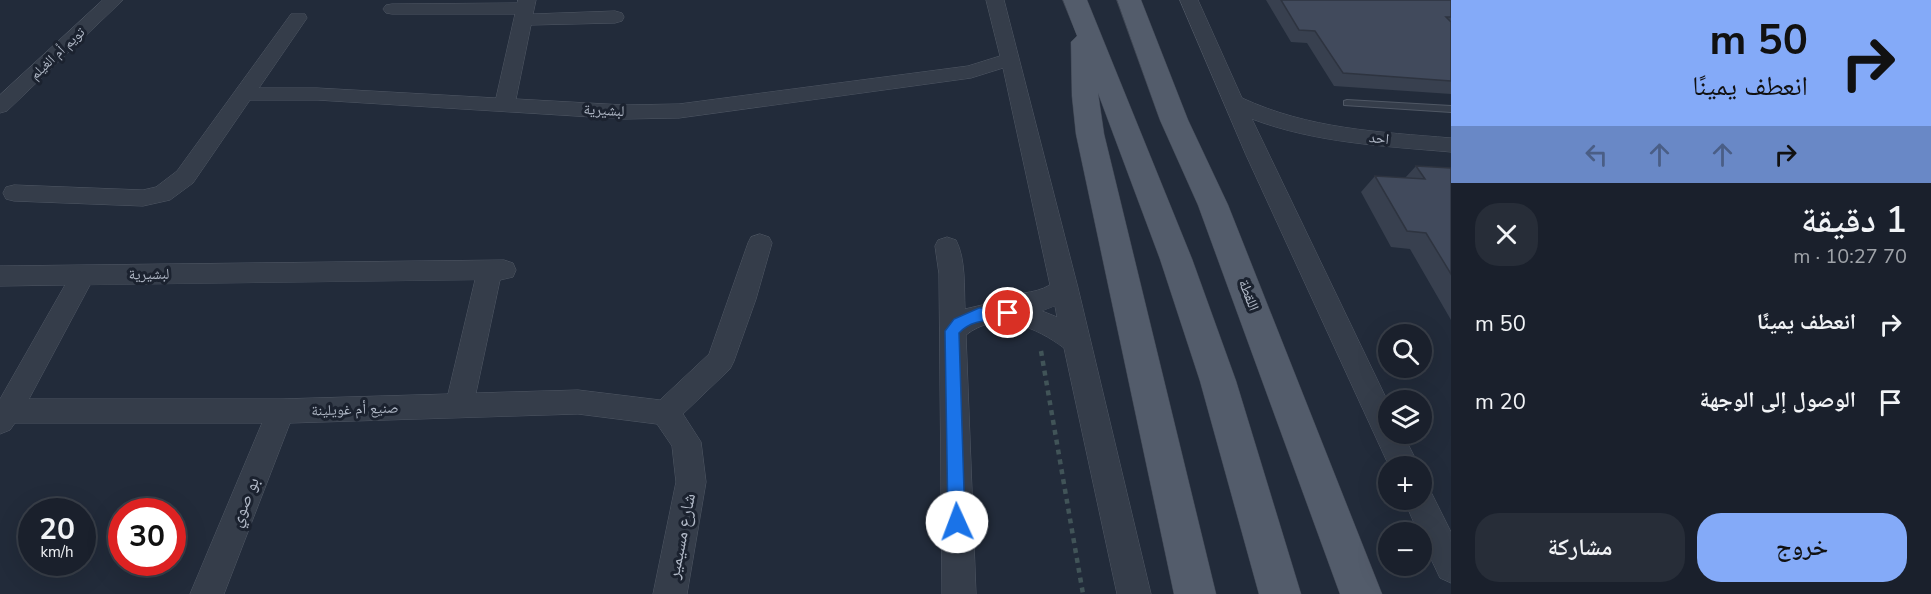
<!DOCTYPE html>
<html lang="ar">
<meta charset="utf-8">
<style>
body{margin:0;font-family:"Nunito Sans","Noto Naskh Arabic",sans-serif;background:#272d38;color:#f1f3f6;direction:rtl;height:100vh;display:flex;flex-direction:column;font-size:22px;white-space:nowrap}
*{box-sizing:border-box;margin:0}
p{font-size:20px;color:#9fa3a9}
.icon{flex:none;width:33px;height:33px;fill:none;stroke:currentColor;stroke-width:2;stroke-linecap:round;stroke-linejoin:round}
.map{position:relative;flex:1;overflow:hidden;direction:ltr}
.side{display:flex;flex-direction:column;background:#1a202c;width:480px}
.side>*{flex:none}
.guide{background:#84aaf8;color:#111;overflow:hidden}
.fabs{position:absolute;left:1378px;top:324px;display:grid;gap:12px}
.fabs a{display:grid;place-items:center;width:54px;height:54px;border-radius:50%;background:#1a202c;box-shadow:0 6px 24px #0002,0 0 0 2px #383e48;font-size:30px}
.speed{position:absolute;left:18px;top:498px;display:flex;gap:12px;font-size:30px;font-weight:700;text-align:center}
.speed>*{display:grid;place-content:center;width:78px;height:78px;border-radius:50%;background:#1a202c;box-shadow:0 6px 24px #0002,0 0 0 2px #383e48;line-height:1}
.speed small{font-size:15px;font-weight:400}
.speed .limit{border:9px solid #d22;background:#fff;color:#111}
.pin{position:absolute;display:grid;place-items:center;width:51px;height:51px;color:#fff;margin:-26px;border:3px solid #fff;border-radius:50%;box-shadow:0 2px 6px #0007}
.me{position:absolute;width:66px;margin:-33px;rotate:358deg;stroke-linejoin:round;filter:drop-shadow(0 0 4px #0008)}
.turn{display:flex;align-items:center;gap:21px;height:126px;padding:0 24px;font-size:27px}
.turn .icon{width:78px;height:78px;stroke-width:2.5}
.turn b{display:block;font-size:42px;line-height:51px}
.lanes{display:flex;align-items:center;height:57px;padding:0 24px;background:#0003;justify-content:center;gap:30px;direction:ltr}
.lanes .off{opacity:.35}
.round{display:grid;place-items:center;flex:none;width:63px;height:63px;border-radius:24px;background:#272d38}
.overview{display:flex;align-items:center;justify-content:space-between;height:102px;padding:0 24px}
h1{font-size:36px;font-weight:600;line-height:45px}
.cta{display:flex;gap:12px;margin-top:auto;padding:12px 24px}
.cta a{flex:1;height:69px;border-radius:24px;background:#84aaf8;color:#111;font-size:24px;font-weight:600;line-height:69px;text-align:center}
.cta a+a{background:#272d38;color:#f1f3f6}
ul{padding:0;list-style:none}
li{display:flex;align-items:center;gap:18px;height:78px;padding:0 24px}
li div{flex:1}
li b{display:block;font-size:22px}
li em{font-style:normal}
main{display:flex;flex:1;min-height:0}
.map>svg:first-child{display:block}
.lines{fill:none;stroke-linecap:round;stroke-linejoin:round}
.lane-casing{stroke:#505865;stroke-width:2}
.street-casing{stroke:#505865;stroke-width:1}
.primary-casing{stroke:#3f4653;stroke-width:1}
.path{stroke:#415458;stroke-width:4.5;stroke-dasharray:5 5;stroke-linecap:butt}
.lane{fill:#353d4a;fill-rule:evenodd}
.street{fill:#353d4a;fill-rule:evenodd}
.primary{fill:#535c6b;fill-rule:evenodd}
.wall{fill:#38404f}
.building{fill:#414a5c;stroke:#2e3440;stroke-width:1.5}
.route{fill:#1a73e8;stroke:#114b97;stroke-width:1.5}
.labels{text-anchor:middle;stroke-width:6;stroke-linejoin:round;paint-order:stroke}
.far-street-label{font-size:14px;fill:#b0b8c6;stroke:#1b222f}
.street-label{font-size:15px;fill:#b0b8c6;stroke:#1b222f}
.near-street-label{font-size:18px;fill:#b0b8c6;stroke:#1b222f}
</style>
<main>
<section class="side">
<div class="guide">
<div class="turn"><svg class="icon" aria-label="right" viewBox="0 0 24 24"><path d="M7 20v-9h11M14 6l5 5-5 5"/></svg><div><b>50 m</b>انعطف يمينًا</div></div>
<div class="lanes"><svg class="icon off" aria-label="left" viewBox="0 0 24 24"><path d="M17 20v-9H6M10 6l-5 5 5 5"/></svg><svg class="icon off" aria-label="ahead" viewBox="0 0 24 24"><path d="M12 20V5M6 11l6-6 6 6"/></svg><svg class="icon off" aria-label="ahead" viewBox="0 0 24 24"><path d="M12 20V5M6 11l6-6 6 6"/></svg><svg class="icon" aria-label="right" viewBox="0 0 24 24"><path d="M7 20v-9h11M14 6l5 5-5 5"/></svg></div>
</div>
<div class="overview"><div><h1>1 دقيقة</h1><p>70 m · 10:27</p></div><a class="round"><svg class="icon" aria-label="close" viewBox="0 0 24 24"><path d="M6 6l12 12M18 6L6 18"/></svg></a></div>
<ul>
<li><svg class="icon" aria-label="right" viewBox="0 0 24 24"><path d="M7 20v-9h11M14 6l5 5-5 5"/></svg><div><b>انعطف يمينًا</b></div><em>50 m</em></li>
<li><svg class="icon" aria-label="arrive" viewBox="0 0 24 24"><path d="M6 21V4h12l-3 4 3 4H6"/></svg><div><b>الوصول إلى الوجهة</b></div><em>20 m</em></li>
</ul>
<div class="cta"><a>خروج</a><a>مشاركة</a></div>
</section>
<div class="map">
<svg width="1451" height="594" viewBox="0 0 1451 594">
<rect width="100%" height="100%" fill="#222b3a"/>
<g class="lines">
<defs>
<path id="lane" d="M1347 100 1451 106V112L1344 105V101Z"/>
<path id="street" d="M103 0H123L7 111 0 113V95Z
M518 0H536L533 14 615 11 622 13 624 17 622 21 615 23 531 25 516 99 624 105 679 104 968 66 1000 56 986 0H1004L1078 288 1151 594H1117L1064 348C1036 327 997 310 966 335L976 594H942L939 274 935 246 938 240 947 237 956 240C966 259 964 288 965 309L995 302 997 298C1015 292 1033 295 1050 285L1003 68 971 78 679 118 624 119 317 100H250L193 183 170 200 143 206 14 201 6 199 3 193 6 187 14 185 143 190 156 187 177 171 291 14H305L307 18 259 88H317L496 98 515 14H392L386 13 383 9 386 5 392 4 517 3ZM1055 306 1057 317 1042 311Z
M1180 0H1198L1242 98C1309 129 1379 132 1451 138V152C1383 146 1316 143 1252 119L1389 404V434H1403L1419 466H1389L1246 155Z
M760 234 769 237 772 243 756 299 734 361 730 369 683 414 701 442 706 482 687 594H653L676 482 672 446 657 424 578 414 290 423 224 594H190L262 423H15L10 430 0 434V399L65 285 0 286V266L504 260 513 263 516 270 513 277 500 280 476 393 578 390 660 400 709 354 748 243 751 237ZM475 280 448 394 281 399H29L90 285Z
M1422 487 1430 490 1451 532V583L1440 578 1422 540V532H1418L1404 500H1422Z"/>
<path id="primary" d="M1063 0H1087L1192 259 1236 381 1301 594H1259L1200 381 1160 259 1098 93 1104 134 1216 594H1174L1076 134 1072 96 1071 42 1077 36Z
M1117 0H1141L1188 120 1228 205 1382 594H1340L1198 205 1160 120Z"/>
</defs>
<use href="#lane" class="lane-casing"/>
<use href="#street" class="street-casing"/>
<use href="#primary" class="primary-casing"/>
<path class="path" d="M1041 351 1083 594"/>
<use href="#lane" class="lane"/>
<use href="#street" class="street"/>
<use href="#primary" class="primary"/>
</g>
<path class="wall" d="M1266 0H1451V94L1334 86 1307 43 1291 42Z
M1416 166 1451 168V320L1410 249 1391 247 1361 192 1375 176 1405 178Z"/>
<path class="building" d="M1281 0H1451V17H1446L1451 22V81L1343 73 1315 31 1299 30Z
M1416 166 1451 168V274L1426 233 1407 231 1375 176 1425 179Z"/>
<path class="route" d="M979 308H1008L1015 313C1007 325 977 313 959 333L965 522 963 528 957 530 951 528 948 522 945 331 954 319Z"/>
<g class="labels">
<g class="far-street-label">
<text transform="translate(57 53) rotate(-43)" y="5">تويم أم الغيلم</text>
</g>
<g class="street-label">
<text transform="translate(604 110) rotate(3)" y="5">لبشيرية</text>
<text transform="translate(1379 138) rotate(6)" y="5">احد</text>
<text transform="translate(149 274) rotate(-1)" y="5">لبشيرية</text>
<text transform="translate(1249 295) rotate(69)" y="5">اللقطة</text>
<text transform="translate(355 409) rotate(-2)" y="5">صنيع أم غويلينة</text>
</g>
<g class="near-street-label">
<text transform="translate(244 502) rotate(-68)" y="6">بو صوي</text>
<text transform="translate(681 536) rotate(-79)" y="6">شارع مسيمير</text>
</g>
</g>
</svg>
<div class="fabs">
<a><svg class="icon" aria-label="search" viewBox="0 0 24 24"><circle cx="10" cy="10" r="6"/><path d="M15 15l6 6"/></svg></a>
<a><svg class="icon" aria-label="layers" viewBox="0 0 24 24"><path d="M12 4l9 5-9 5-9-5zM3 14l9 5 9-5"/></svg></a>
<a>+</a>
<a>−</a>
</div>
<div class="speed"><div>20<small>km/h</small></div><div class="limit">30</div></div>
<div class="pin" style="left:1008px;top:313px;background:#d93025"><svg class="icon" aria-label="arrive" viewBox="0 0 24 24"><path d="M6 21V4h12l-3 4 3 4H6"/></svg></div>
<svg class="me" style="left:957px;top:522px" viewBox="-20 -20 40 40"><circle r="19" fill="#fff"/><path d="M0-13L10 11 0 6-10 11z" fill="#1a73e8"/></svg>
</div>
</main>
